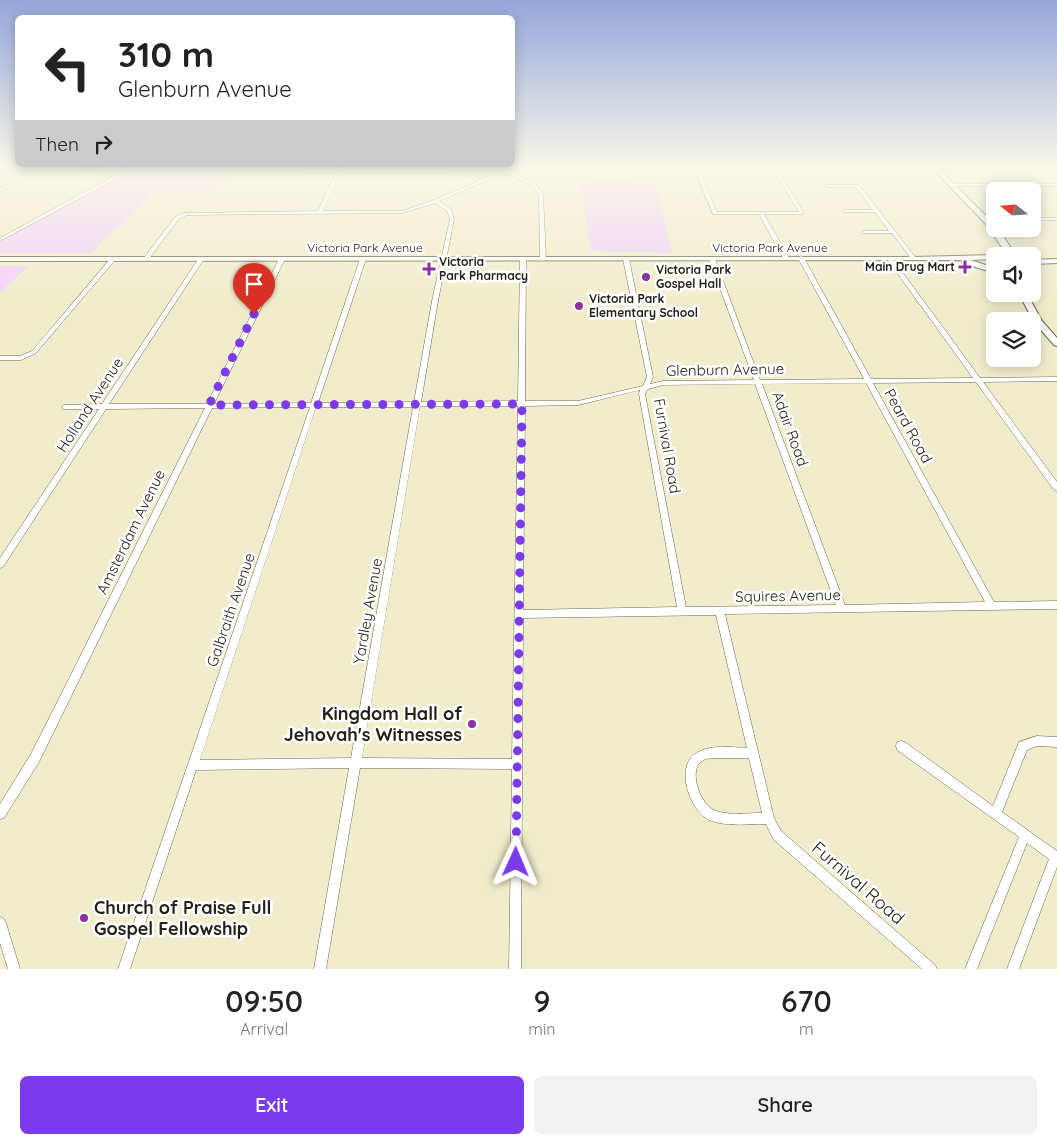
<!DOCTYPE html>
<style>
body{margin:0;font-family:Quicksand,sans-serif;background:#f2f2f2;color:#222;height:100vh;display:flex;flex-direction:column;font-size:19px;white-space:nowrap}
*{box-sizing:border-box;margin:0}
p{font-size:16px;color:#767676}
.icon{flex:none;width:28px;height:28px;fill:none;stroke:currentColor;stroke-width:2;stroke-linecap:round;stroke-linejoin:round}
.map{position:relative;height:969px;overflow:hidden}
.drawer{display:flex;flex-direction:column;background:#fff;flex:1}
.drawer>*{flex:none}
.hud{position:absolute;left:15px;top:15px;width:500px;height:152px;border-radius:8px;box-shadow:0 2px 12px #0003;background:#fff;color:#222;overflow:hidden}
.needle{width:32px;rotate:287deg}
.tools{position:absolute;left:986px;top:182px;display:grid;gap:10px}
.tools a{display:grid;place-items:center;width:55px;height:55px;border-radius:8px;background:#fff;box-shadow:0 2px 12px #0003;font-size:25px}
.pin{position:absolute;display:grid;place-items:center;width:42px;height:42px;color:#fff;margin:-51px -21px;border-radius:50% 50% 50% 0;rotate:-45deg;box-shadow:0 0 5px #0007}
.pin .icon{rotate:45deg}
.me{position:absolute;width:55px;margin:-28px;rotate:1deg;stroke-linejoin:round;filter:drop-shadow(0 0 4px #0008)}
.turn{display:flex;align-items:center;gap:18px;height:105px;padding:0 20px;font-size:22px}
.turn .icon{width:65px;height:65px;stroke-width:2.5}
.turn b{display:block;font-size:35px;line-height:42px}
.then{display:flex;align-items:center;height:48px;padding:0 20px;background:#0003;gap:10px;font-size:19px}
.eta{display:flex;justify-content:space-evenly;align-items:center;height:85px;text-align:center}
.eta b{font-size:30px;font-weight:600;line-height:35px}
.button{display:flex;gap:10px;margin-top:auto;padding:10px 20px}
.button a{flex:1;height:58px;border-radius:8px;background:#7c3aed;color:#fff;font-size:20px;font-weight:600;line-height:58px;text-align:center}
.button a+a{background:#f2f2f2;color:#222}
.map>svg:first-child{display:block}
.green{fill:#f3d0fd}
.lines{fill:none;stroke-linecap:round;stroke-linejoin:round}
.minor-casing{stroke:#6a664a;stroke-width:1}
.secondary-casing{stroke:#6a664a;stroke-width:2}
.minor{fill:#fff;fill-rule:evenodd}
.secondary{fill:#fff;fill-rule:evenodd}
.route{stroke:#7c3aed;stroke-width:9;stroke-dasharray:0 16.2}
.poi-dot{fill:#8932a0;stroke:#fff;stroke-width:2}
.labels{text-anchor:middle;stroke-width:5;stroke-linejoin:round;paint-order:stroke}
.far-street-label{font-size:12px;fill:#232115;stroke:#fff}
.far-poi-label{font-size:12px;font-weight:bold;fill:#232115;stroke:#fff;text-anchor:start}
.street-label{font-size:15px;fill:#232115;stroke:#fff}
.near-poi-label{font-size:18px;font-weight:bold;fill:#232115;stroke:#fff;text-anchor:end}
.near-street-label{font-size:18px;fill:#232115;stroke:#fff}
</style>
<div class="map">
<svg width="1057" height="969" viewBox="0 0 1057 969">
<rect width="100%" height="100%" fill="#f1edcc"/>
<path class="green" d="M129 168H176L168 176 177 168H229L220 171 229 178 227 182 221 183 224 185 217 189H211L206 193 151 192 121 227H116L92 253H0V243L8 237 120 176Z
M632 181 657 187 672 253 591 251 580 182Z
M0 266H28L0 293Z"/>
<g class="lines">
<defs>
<path id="minor" d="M88 168H99L97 169 58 173H35L0 191V188L30 173 0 172V170L58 171Z
M123 168H127L114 180 0 241V238L110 178Z
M338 168H342L341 170H447L466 172 482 180C492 175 504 168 515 168L509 171 534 182 543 194 546 259 543 261 540 259 539 194 530 184 505 173 439 201 451 209 454 219 438 301 421 402 518 401 520 259 523 257 526 259 525 401H578L643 386 647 377 623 259 626 257 629 259 653 377 650 384 663 381 754 380 709 259 712 257 715 259 760 380 864 379 798 258 801 256 804 258 871 379 973 378 887 259 890 257 892 258 980 378 1057 377V381L983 382 1057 482V491L1054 490 976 382 873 383 994 602 1057 601V609L725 614 774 818 781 831 935 965 937 969H922L773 839 766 824C748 824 726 827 709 820 690 811 675 768 695 754 709 744 731 747 747 748L716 615 523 618 521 969H509L512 769 370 768H360L326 969H314L349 768 196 770 130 969H118L310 407 212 408 39 762 4 818 0 819V804L31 754 205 408 106 409 3 567 0 568V558L99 409H63L62 407 63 405 102 404 199 258 204 259 109 404H207L279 259 282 257 285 259 214 404 311 403 360 259 363 257 366 259 318 403 414 402 432 301 450 219 447 211 435 203 402 213 187 215 179 219 148 260 143 259 175 217 184 213 318 211 336 172H300L298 171 300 170H337ZM340 172H447L463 174 479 181 434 200 402 211H323ZM866 383 985 602 845 605 762 384ZM755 384 836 605 686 607 645 394 648 389 663 385ZM640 390 639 394 677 607 523 610 525 406 578 405ZM420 406H518L512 759 362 758ZM316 407H413L351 758 200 760ZM717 758H749L762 813C749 813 723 816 712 809 700 802 688 770 702 761 706 758 713 758 717 758Z
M694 168H698L717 212H799L772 168H776L804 213 802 214H764L789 258 788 259 783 258 759 214H713Z
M950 184H1057V186H950Z
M826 185H859L916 258V260H912L892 233H862V232L864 231H889L875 212H844V210H873L856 187H828L826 186Z
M982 218H995V220H984L982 219Z
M1032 218H1057V220H1032Z
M111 258 116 259 36 353 21 360H0V356H20L32 351Z
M1037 736 1057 737V747L1037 746 1027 750 1002 812 1057 851V867L1019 969H1007L1049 859 1027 843 977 969H965L1019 837 897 750 896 746 897 742 901 741 905 742 993 806 1019 742Z
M0 917 4 919 6 923 20 969H8L0 943Z"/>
<path id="secondary" d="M932 168H938L995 225V229L1000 231 1016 256H1008L985 223Z
M995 255 998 256H995V259L970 260 995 268V273L962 263V260L0 261V257H914Z
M1057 259V263L1032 264V260Z
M1019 294H1027L1042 321 1057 338V346L1054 345 1034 322Z"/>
</defs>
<use href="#minor" class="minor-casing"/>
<use href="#secondary" class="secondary-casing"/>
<use href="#minor" class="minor"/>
<use href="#secondary" class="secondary"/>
</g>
<linearGradient id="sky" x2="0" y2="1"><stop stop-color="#95a6da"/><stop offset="0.55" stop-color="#f9f7e8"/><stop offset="1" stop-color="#f9f7e8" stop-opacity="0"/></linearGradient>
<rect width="1057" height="303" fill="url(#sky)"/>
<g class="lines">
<path class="route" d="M254 314 209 405 522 404 516 862"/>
</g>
<g class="poi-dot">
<path d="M962.5 259.5h5v5h5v5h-5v5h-5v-5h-5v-5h5z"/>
<path d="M426.5 261.5h5v5h5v5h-5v5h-5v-5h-5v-5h5z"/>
<circle cx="646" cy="277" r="5"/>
<circle cx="579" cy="306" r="5"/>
<circle cx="472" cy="724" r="5"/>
<circle cx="84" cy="918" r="5"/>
</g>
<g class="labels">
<g class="far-street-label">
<text x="365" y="252">Victoria Park Avenue</text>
<text x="770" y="252">Victoria Park Avenue</text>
</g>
<g class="far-poi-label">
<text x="439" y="266">Victoria<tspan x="439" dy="14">Park Pharmacy</tspan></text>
<text x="955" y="271" text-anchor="end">Main Drug Mart</text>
<text x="656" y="274">Victoria Park<tspan x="656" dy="14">Gospel Hall</tspan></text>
<text x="589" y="303">Victoria Park<tspan x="589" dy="14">Elementary School</tspan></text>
</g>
<g class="street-label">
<text transform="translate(725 370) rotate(-1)" y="5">Glenburn Avenue</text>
<text transform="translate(90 405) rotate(-57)" y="5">Holland Avenue</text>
<text transform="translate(908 426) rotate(61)" y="5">Peard Road</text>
<text transform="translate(790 429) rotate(70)" y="5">Adair Road</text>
<text transform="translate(667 446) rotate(80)" y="5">Furnival Road</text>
<text transform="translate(131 532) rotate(-64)" y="5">Amsterdam Avenue</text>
<text transform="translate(788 596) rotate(-1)" y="5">Squires Avenue</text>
<text transform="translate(231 610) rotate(-71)" y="5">Galbraith Avenue</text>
<text transform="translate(368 611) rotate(-80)" y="5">Yardley Avenue</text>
</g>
<g class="near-poi-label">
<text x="462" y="720">Kingdom Hall of<tspan x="462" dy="21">Jehovah's Witnesses</tspan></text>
<text x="94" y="914" text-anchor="start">Church of Praise Full<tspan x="94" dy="21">Gospel Fellowship</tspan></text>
</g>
<g class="near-street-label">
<text transform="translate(858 883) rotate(41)" y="6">Furnival Road</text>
</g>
</g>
</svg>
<div class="tools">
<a><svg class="needle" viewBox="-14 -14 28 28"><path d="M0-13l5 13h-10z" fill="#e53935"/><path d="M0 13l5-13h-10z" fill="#767676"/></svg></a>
<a><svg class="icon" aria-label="sound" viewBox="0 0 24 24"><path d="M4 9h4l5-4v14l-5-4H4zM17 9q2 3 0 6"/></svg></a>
<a><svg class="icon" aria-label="layers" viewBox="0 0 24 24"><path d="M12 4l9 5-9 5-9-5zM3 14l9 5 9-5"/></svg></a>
</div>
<div class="pin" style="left:254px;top:314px;background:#d93025"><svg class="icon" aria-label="arrive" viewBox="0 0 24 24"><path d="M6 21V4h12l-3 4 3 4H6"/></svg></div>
<svg class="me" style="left:516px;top:862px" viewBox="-20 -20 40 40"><path d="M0-17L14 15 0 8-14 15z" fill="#7c3aed" stroke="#fff" stroke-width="4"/></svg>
<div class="hud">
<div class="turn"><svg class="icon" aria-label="left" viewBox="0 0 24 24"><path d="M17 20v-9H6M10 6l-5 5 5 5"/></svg><div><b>310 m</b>Glenburn Avenue</div></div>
<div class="then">Then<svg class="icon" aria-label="right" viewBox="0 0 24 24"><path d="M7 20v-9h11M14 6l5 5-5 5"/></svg></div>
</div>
</div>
<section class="drawer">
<div class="eta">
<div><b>09:50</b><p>Arrival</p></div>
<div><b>9</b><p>min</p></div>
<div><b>670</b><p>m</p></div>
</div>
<div class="button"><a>Exit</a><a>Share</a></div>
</section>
